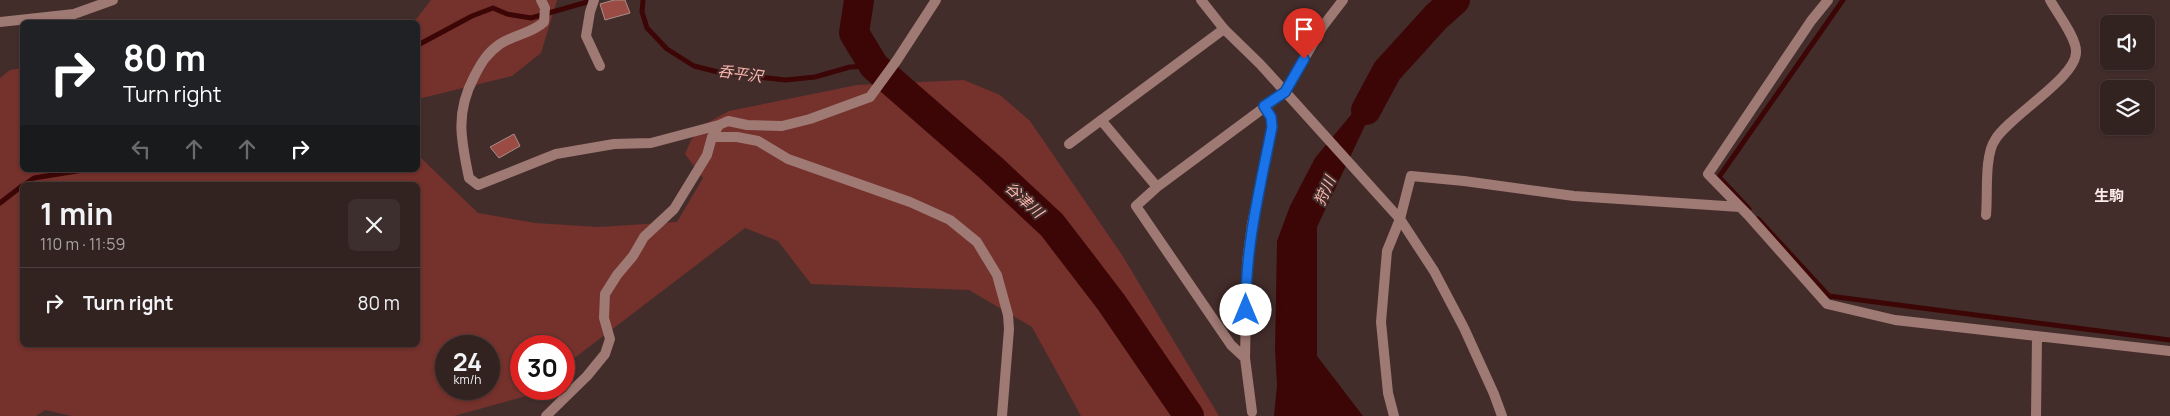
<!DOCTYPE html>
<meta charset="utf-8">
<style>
body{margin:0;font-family:Manrope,"Noto Sans JP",sans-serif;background:#3d2f2d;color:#f1f3f6;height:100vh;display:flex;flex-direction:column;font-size:19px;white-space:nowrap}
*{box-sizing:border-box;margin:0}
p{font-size:16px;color:#a8a4a5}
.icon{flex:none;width:28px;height:28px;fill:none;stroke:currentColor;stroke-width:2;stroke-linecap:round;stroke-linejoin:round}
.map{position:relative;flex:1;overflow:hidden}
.side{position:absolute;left:20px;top:182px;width:400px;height:165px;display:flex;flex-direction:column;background:#322220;border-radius:8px;box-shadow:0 1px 4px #0004,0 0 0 1px #4d3f3e}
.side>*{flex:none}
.guide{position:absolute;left:20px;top:20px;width:400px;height:152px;border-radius:8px;box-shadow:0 1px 4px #0004,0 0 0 1px #4d3f3e;background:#202124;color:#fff;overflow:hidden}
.tools{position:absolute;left:2100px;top:15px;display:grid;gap:10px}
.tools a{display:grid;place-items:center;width:55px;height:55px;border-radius:8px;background:#322220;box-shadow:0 1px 4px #0004,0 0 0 1px #4d3f3e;font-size:25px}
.speed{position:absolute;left:435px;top:335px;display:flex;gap:10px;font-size:25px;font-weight:700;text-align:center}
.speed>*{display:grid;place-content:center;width:65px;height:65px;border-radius:50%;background:#322220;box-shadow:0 1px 4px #0004,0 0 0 1px #4d3f3e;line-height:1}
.speed small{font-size:12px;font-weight:400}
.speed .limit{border:8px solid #d22;background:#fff;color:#111}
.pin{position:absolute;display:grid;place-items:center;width:42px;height:42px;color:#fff;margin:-51px -21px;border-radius:50% 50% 50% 0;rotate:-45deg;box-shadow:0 0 5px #0007}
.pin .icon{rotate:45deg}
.me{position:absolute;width:55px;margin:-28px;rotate:0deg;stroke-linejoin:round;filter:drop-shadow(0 0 4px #0008)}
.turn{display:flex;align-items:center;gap:18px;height:105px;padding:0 20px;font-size:22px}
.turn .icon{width:65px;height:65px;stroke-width:2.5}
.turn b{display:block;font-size:35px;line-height:42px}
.lanes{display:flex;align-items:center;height:48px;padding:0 20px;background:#0003;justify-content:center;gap:25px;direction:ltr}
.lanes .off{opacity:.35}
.round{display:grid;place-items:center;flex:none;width:52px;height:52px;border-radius:8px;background:#3d2f2d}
.summary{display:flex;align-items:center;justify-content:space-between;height:85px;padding:0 20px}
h1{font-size:30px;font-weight:700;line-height:38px}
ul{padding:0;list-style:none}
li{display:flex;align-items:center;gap:15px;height:70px;padding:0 20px;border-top:1px solid #4d3f3e}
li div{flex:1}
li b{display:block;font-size:19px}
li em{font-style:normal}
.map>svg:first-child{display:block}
.green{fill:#75312b;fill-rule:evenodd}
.water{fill:#3d0606}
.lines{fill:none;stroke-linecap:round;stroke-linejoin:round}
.stream{stroke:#3d0606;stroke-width:5}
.river{stroke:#3d0606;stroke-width:30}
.building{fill:#9a4c44;stroke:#a88e8a}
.minor{stroke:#9f7974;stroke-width:10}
.tertiary{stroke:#9f7974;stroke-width:10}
.route-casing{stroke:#114b97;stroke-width:12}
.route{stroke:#1a73e8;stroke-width:9}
.labels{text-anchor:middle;stroke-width:4;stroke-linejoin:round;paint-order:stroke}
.water-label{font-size:15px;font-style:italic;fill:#fbb7ae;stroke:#432d2b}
.neighbourhood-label{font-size:15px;font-weight:bold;fill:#fbecea;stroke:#432d2b}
</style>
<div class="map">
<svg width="2170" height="416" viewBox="0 0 2170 416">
<rect width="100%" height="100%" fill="#432d2b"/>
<path class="green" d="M431 0H557L541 53 512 76 418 99V22H414Z
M22 68V170H418V155L478 213 535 223 599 227 677 222 703 178 685 154 691 140 707 123 729 111 857 85 964 80 1000 95 1030 121 1122 255 1219 416H1081L1032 327 969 290 811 284 778 241 745 228 564 366V346H521V389H537L530 395 454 416H72L45 410 36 416H0V78L10 70ZM22 185H418V345H22ZM446 346H489V389H446Z"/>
<path class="water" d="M1395 62 1317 227V356L1363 416H1274L1277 385 1275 350 1277 241 1290 206 1315 158Z"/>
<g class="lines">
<path class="stream" d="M643 0 642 12 647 28 667 49 694 66 722 73 786 80 815 77 850 67 874 66
M418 45 472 16 493 8 507 14 531 18 594 0
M24 185 34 178 83 170
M0 203 22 186
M1749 209 1719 177 1843 0
M1758 219 1829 296 2170 340"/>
<path class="river" d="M859 0 854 33 874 66 992 169 1052 225 1111 302 1189 416
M1366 110 1387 71 1436 17 1455 0"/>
</g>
<path class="building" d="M614 0H625L630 13 605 20 600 4Z
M514 134 520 146 499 158 490 147Z"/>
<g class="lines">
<path class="minor" d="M541 0 545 8 544 22C531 34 515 34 500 44 487 53 481 63 474 77 455 113 461 140 469 178L478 185 556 154 614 144 651 143 719 125
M594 0 590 12 586 36 600 66
M1828 0 1811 21 1708 174 1748 215 1827 304 1895 320 2170 351
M0 22 74 14 113 0
M1101 120 1157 187
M712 137H737L758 141 788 159 910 202 950 220 977 242 997 275 1008 315 1009 329 1002 416
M1069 144 1224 29
M1986 215C1988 195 1984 156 1995 140 2009 116 2078 77 2076 51 2076 37 2057 13 2050 0
M1245 358 1231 345 1136 206 1157 187 1285 92 1323 26 1343 0
M1252 412 1245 358 1247 262 1252 224 1272 127 1271 117 1264 106
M546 416 587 376 605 354 610 339 604 318 605 294 617 275 633 256 644 237 674 209 707 155 712 137 719 125 728 121 747 125 782 126 810 119 870 97 897 60 936 0
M1394 416 1388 393 1381 322 1387 251 1400 219 1411 176 1464 181 1574 196 1740 207
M2036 416 2037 336"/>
<path class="tertiary" d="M1201 0 1224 29 1260 64 1400 219 1434 271 1464 328 1494 394 1502 416"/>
</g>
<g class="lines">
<defs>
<path id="route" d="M1246 310C1245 247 1260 188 1272 127L1271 117 1264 106 1285 92 1304 59"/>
</defs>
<use href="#route" class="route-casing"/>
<use href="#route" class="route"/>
</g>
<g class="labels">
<g class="water-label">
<text transform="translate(740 74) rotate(8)" y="5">呑平沢</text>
<text transform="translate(1325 191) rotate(-66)" y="5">狩川</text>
<text transform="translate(1024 200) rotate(42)" y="5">谷津川</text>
</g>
<g class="neighbourhood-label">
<text x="2109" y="201">生駒</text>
</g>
</g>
</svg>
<div class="tools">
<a><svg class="icon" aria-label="sound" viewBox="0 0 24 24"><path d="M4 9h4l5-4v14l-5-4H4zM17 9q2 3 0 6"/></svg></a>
<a><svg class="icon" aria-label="layers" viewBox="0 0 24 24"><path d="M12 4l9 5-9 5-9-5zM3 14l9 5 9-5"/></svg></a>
</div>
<div class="speed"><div>24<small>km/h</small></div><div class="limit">30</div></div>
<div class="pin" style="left:1304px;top:59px;background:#d93025"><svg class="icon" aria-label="arrive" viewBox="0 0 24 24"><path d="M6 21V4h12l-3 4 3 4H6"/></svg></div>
<svg class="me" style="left:1246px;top:310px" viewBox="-20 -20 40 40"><circle r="19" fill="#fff"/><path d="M0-13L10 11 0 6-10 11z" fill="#1a73e8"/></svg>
<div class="guide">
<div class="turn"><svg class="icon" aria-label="right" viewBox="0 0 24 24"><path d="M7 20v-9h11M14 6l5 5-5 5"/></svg><div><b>80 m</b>Turn right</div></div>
<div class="lanes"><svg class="icon off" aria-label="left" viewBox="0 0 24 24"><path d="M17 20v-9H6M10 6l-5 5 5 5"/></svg><svg class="icon off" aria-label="ahead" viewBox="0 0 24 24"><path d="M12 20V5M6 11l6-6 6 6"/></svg><svg class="icon off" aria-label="ahead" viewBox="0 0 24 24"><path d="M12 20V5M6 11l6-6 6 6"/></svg><svg class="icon" aria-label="right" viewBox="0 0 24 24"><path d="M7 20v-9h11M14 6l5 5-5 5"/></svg></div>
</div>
<section class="side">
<div class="summary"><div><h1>1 min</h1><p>110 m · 11:59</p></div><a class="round"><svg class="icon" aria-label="close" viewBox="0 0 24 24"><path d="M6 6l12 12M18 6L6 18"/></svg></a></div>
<ul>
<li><svg class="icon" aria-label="right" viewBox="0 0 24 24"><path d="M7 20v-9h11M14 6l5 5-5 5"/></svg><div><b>Turn right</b></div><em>80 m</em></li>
</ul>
</section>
</div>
